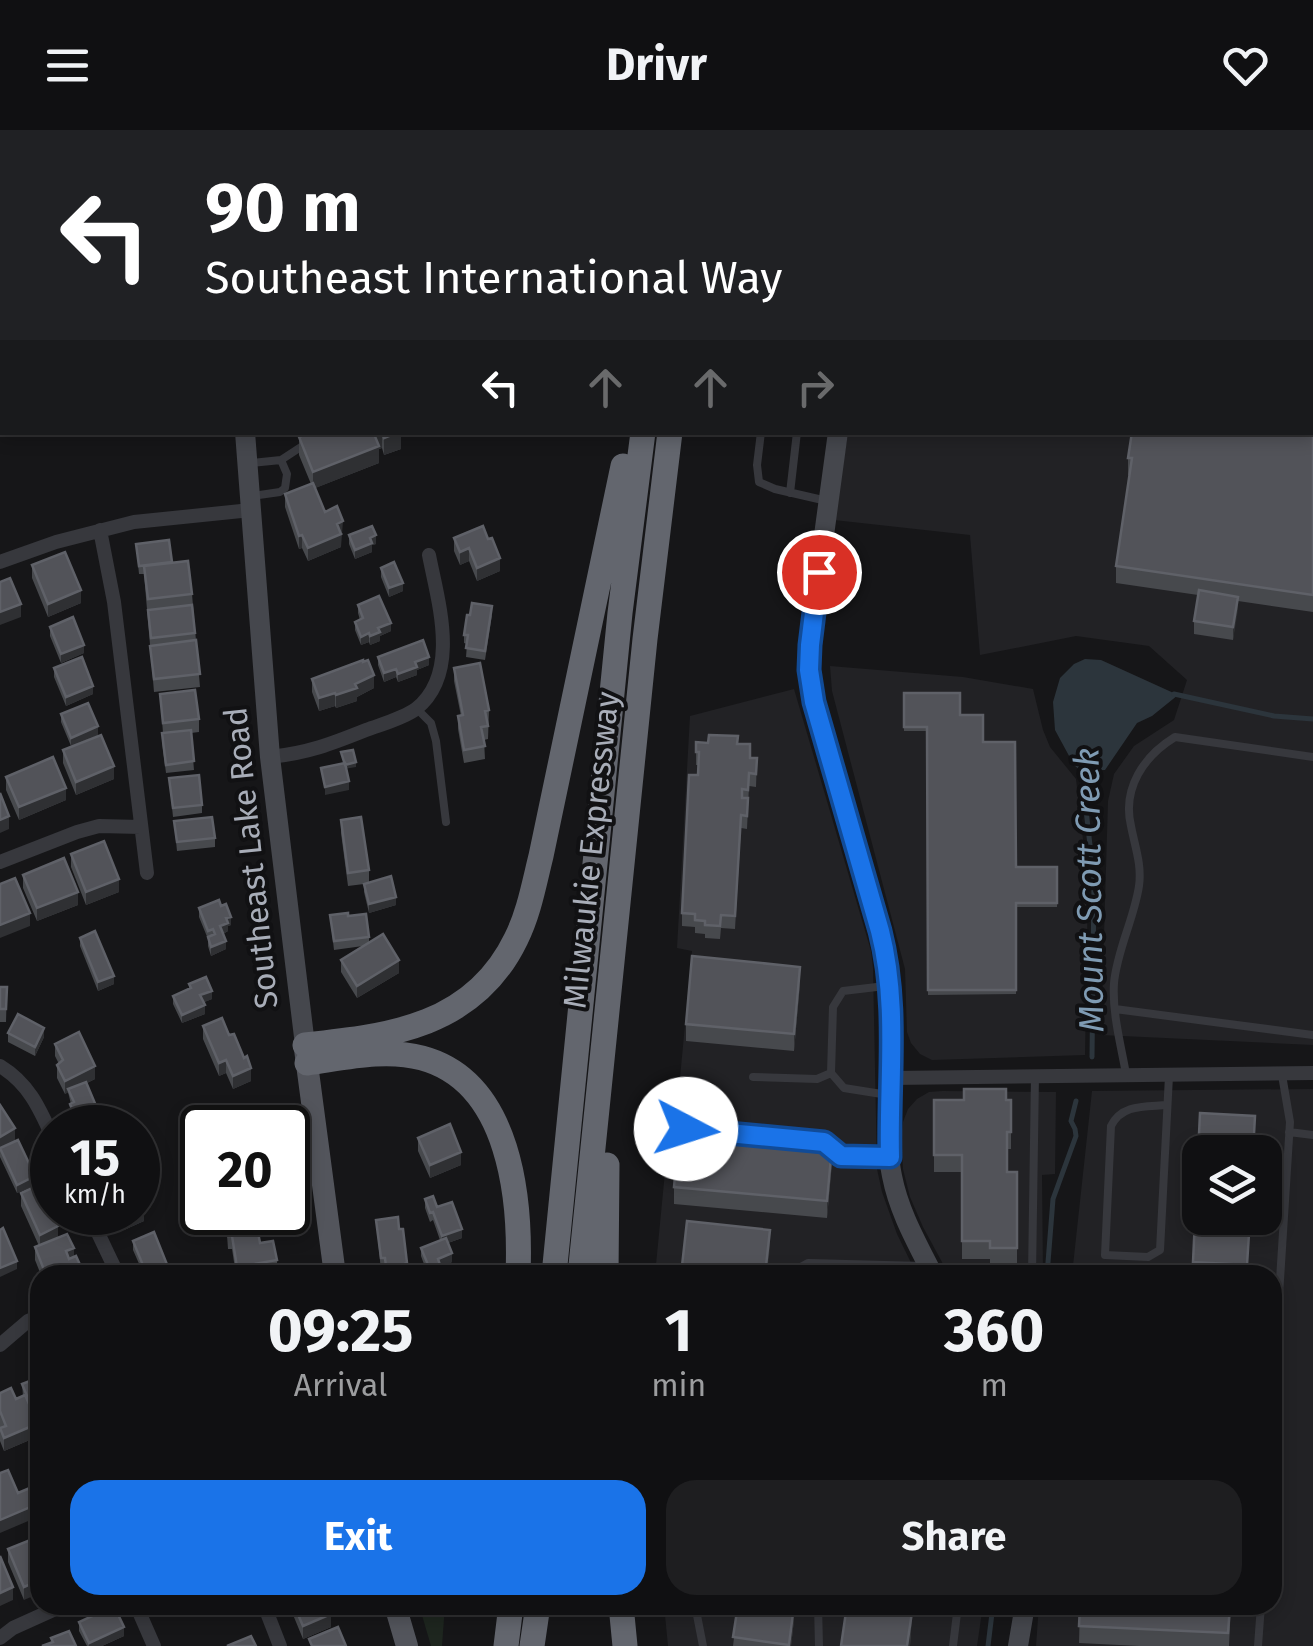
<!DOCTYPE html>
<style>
body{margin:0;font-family:"Fira Sans",sans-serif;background:#1e1e20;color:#f1f3f6;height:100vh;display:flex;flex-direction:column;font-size:38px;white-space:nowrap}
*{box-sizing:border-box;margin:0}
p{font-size:32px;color:#9c9d9f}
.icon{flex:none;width:55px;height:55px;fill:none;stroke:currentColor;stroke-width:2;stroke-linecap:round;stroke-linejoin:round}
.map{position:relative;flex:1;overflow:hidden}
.drawer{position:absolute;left:30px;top:1135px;width:1252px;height:350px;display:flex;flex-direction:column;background:#101012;border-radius:30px;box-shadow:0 5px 15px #0003,0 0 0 2px #303032}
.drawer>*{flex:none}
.guide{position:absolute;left:0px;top:0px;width:1315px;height:305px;box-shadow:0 5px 15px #0003,0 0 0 2px #303032;background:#202124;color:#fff;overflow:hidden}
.tools{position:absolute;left:1182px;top:1005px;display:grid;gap:20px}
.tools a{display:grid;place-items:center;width:100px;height:100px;border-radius:20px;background:#101012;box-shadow:0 5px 15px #0003,0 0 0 2px #303032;font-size:50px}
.speed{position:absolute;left:30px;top:975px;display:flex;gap:20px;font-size:50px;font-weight:700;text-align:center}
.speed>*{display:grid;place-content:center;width:130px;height:130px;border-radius:50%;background:#101012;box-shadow:0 5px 15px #0003,0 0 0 2px #303032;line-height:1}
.speed small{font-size:25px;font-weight:400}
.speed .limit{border:5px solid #111;border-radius:15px;background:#fff;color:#111}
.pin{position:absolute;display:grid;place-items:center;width:85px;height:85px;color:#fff;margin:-42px;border:5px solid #fff;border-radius:50%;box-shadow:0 2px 10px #0007}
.me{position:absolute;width:110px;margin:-55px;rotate:95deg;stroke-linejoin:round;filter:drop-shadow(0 0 8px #0008)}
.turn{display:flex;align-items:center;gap:35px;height:210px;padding:0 40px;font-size:45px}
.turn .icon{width:130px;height:130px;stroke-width:2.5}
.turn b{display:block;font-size:70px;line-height:85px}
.lanes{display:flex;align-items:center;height:95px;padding:0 40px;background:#0003;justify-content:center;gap:50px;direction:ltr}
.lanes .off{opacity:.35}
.eta{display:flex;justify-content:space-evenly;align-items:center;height:170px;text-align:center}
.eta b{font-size:60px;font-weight:700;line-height:70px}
.cta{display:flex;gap:20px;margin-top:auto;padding:20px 40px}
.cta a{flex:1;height:115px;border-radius:30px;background:#1a73e8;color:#fff;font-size:40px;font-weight:700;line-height:115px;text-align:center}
.cta a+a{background:#1e1e20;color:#f1f3f6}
header{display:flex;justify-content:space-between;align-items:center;height:130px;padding:0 40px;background:#101012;font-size:45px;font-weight:700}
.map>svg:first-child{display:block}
.built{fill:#222225;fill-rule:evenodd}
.green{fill:#1e261f}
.water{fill:#2c353c}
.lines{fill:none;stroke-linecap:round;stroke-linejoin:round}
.stream{stroke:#2c353c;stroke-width:5}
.lane{stroke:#37383d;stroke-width:8}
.street{stroke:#37383d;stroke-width:14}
.secondary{stroke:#45474d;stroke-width:20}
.primary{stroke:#53555c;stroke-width:22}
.highway{stroke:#63666e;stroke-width:25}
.wall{fill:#47494d}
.shaded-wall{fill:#2f3033}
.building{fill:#525359;stroke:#5f6168;stroke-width:2.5}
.route-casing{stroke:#114b97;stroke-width:25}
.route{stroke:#1a73e8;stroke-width:18}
.labels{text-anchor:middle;stroke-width:8;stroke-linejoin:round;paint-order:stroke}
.street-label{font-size:32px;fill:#a8adb8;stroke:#111113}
.water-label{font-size:35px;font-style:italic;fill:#7f9bb3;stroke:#111113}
</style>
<header><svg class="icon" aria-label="menu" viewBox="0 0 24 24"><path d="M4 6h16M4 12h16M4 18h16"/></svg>Drivr<svg class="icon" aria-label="heart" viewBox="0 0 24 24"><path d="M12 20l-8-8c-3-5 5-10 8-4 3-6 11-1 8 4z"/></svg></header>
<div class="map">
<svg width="1313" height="1516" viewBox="0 0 1313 1516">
<rect width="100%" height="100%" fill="#161618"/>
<path class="built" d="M942 0H1313V915L1101 905 1108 671 1114 644 1134 616 1174 590 1187 550 1149 516 1076 506 980 525 970 405 834 390 848 303 1312 302V2H940Z
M830 536 963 547 1033 559 1043 600 1050 617 1076 649 1088 753 1085 925 932 930 920 924 911 913 907 902 905 839 832 561Z
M794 559 871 821 873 838 877 1039 882 1062 897 1104 917 1145H655L672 970 678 969 692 821 677 818 690 586Z
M1313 959V1516H1036L1039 1475H1272V1145H1072L1092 961ZM1200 1022H1265V1088H1200Z
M942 961 1056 962 1055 1044 1042 1045 1043 1145H949L923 1097 910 1067 903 1039 901 1008 903 992 908 979 917 969 929 962Z
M664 1475H983L977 1516H668Z"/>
<path class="green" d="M419 1475H445L442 1516H431Z"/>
<path class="water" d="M1085 529 1101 530 1178 565 1152 586 1137 593 1105 640 1081 641 1074 635 1055 600 1053 572 1060 548 1074 534Z"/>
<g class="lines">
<path class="stream" d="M1174 564 1274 586 1313 589
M1081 635 1094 751 1092 927
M1047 1145 1053 1069 1076 1006 1075 999 1071 991 1076 971
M988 1516 993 1475"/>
<path class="lane" d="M1129 2 1130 0
M761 302 757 335 759 352 775 359 827 371
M251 333 281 330 307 313
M790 363 797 302
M252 366 280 362 285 358 287 344 281 330
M416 578 431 593 436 611 446 692
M885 856 843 861 833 877 831 943 844 958 888 965
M1115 879 1313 905
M1126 944C1121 915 1112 883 1114 853 1117 820 1134 789 1139 756 1142 735 1135 717 1131 696 1122 658 1144 626 1175 607L1313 627
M753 947 817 949 831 943
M1167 975C1145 977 1122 974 1111 996L1105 1125 1148 1127 1160 1120 1169 946
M685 999 824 1012 841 1026 885 1027
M1289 1002 1313 1005
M797 1145 799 1138 808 1133 924 1136
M1032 1145 1035 945
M1272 1276 1290 992 1282 945
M695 1475 703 1516
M818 1475 819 1516
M953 1516 958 1475
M1258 1516 1261 1475"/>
<path class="street" d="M84 2 93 0
M0 26 2 25
M100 400 114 472 147 743
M0 432 56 412 134 392 251 380
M270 627C308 623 331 614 366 600 382 594 402 589 416 579 461 543 438 472 429 425
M0 732 77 702 99 696 141 697
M0 936C28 953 39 977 52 1006
M891 948 1313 943
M88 1082 118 1145
M458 1145 459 1142
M0 1215 28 1191 40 1186
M136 1475 154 1516
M264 1475 280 1516
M0 1508 13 1498 64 1475"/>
<path class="secondary" d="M236 0V2
M925 2 926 0
M245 302 270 627 305 915
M838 302 811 501 809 540 818 589 880 801C893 853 892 908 891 962 890 990 886 1018 892 1046 899 1082 917 1113 933 1145
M1018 1516 1025 1475"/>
<path class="primary" d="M305 919 335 1145
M395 1475 407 1516"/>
<path class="highway" d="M705 2V0
M305 915C391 906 474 896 516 809 529 783 534 754 541 726L623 336
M307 933C344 928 385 918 422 928 511 952 521 1070 518 1145
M554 1145 620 483 643 302
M580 1145 645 509 670 302
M606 1145 607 1035
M621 1475 625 1516
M506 1516 511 1475
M532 1516 538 1475"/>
</g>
<path class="wall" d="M288 0H309V2H288Z
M1313 0V482L1238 471 1233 510 1194 504V491L1198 465 1116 453V436L1130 345H1128V328Z
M174 302H193V305L174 306Z
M312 302H401V319L384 325 382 318 379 319V333L315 358 325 382 343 404 341 405V417L308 431 302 418 299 419 285 377V364L311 354 299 325V307Z
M349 405 376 414 372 415V422L355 429 349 414Z
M454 408 500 441 477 451 469 431 460 435 454 421Z
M136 414 172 433 192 464 200 557 154 562 144 444H139Z
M32 435 81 473 48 487 32 448Z
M381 438 403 461 389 467 381 447Z
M358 475 391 501 380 506V511L370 515 369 512 361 515 355 500V492L360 490 358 483Z
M492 485 485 530 466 527 467 514 464 513V505Z
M50 497 84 523 61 533 50 506Z
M378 527 429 535 417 540V545L398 552 396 547 384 552 378 535Z
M54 538 93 564 66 576 54 547Z
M454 538 489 580 488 609 484 610 485 629 464 633 458 599V586H461L454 551Z
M312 549 374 558 357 567V571L336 578 335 576 319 581 312 562Z
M904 563 960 585 983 612 1016 737H1057V777H1016V864L928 865 927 601H904Z
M160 564 199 589V602L191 603 194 640 166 643 162 612 163 603Z
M61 584 98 605 71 616 61 592Z
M696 612 737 614 750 628H757L756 657 749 656 747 699 741 698 735 799 721 798 720 809 705 808V804L695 803V797L682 796V783L698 645 699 635H696Z
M63 620 114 649 76 665 63 633Z
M6 647 66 670 19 690 6 660Z
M169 648 202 675V683L173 687Z
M341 690 369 740V752L396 775 369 783 364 762V754L348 756 341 703Z
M174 691 215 708V717L177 721Z
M71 724 119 762 86 775 71 737Z
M23 745 78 775 37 791 23 758Z
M199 778 231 795 228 796V801L223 804 226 819 211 826 208 816V809L199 787Z
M330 785 348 786 369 807V812L399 843 357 868 341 842V830L363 816 334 820Z
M80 808 114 854 98 861 80 816Z
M189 854 212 869 204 872 205 884 182 893 173 874V866L189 859Z
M800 854 794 921 686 911V894Z
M0 857H7L6 892H0Z
M203 896 229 905 251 951 233 959 226 943 219 946 203 909Z
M8 903 44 907 35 926 8 912Z
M55 914 95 949 87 953 102 994 124 998H76L70 983 71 974 68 962 65 964 57 948V935L59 934 55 926Z
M934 970H1011V1019H1007V1042H1017V1135H990V1129H962V1042H934Z
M0 975 15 1011 35 1055 17 1063 0 1027Z
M418 1008 461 1035 430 1048 418 1021Z
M832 1033 827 1088 674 1074V1057Z
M21 1063 53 1086 58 1108 74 1127 82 1145H41L35 1130V1117L39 1116 21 1076Z
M425 1069 437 1077 462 1108 448 1113 452 1132 441 1137V1145H428L421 1126V1118L440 1110 433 1090 430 1092 425 1078Z
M117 1082H138L144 1091 124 1100Z
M1250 1088 1247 1145H1193V1132Z
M376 1090 407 1133V1145H386L385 1141H381Z
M226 1091 277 1130V1143L263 1145H236L232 1119H228Z
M133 1111 168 1145H144L133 1120Z
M40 1247V1289L38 1284 34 1285 37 1304 32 1306V1309L4 1321 0 1311V1263L16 1269 23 1266 22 1254Z
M40 1406 24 1470 8 1432V1419Z
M289 1475H327L331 1497 303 1509Z
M725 1475H794V1490L791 1516H733L737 1484 725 1482Z
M841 1475H915L914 1486 912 1485 910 1516H841L847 1476Z
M1080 1475H1231L1229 1516H1139L1079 1513Z
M79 1492 124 1506 102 1516H87L79 1501Z"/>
<path class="shaded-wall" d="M377 302H382V318L379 319V333L313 359V342Z
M401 302V319L384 325V308Z
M343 391 341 417 308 431V418L337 394Z
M302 405V418L299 419V406Z
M376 405V414L372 415V422L355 429V420L370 408Z
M469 418V431L460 435V422Z
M500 428V441L477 451V438Z
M403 453V461L389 467V458Z
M81 460V473L48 487V474Z
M1238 467V480L1233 510V497Z
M21 474V487L0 495V482Z
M391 493V501L380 506V511L370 515V506L378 498Z
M369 503V512L361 515V507Z
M84 515V523L61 533V524Z
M429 527V535L417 540V545L398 552V544L415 532Z
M396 539V547L384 552V543Z
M374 545V558L357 567V571L336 578V565Z
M93 556V564L66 576V567Z
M335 563V576L319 581V568Z
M98 596V605L71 616V608Z
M356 632V637L344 639V635Z
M114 636V649L76 665V652Z
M349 651V660L325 665V657Z
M66 658V670L19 690V677Z
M9 686V699L0 703V690Z
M119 749V762L86 775V762Z
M78 762V775L37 791V778Z
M396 767V775L369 783V774Z
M30 783V796L0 808V795Z
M231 787V795L228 796V801L220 805V796L226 788Z
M226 811V819L211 826V817Z
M399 830V843L357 868V856Z
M800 837V854L794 921V904Z
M114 846V854L98 861V852Z
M212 861V869L200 874V865Z
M205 875V884L182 893V885Z
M44 898V907L35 926V917Z
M226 930V943L219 946V933Z
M95 936V949L65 964V951Z
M251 938V951L233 959V946Z
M102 990V998H84Z
M15 998V1011L0 1020V1007Z
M832 1016V1033L827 1088V1071Z
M461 1022V1035L430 1048V1035Z
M141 1033V1046L138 1047V1034Z
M35 1046V1055L17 1063V1055Z
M144 1083V1091L124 1100V1091Z
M58 1096V1109L40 1118V1105Z
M462 1099V1108L442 1115V1106Z
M770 1100V1117L767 1145H765Z
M74 1118V1131L66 1134V1121Z
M452 1123V1132L438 1138V1129Z
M17 1131V1139L0 1147V1138Z
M168 1137V1145H149Z
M441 1138V1145H431V1142Z
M82 1139V1145H67Z
M38 1275V1284L32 1286V1278Z
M37 1292V1304L32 1306V1309L4 1321V1308Z
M40 1373V1386L0 1403V1390Z
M40 1450V1463L24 1470V1457Z
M13 1457V1470L0 1476V1463Z
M166 1475H184L164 1485V1476Z
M794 1475V1490L791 1516H789Z
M912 1482 910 1516H907Z
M331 1484V1497L303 1509V1496Z
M124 1497V1506L102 1516H89V1513Z"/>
<path class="building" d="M572 0H587L588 2H562Z
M1175 0H1313V465L1116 436 1132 328H1128L1132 302H1312V2H1175Z
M312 302H377L374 304 379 316 313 342 299 307Z
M382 302H399L384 308Z
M313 353 325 382 337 376 343 391 337 394 341 404 308 418 302 405 299 406 285 364Z
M372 396 376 405 370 408 372 413 355 420 349 405Z
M483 396 488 409 492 408 500 428 477 438 469 418 460 422 454 408Z
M169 410 172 432 139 436 136 414Z
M65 422 81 460 48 474 32 435Z
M188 431 192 464 148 469 144 436Z
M394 432 403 453 389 458 381 438Z
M10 448 21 474 0 482V452Z
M1199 460 1238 467 1233 497 1194 491Z
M379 466 391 493 378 498 380 502 370 506 369 503 361 507 355 492 363 488 358 475Z
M472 473 492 476 485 521 466 518 468 505H464L467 485H470Z
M192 475 195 503 151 508 148 480Z
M73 487 84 515 61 524 50 497Z
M196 510 200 544 154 549 150 516Z
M423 510 429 527 415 532 417 537 398 544 396 539 384 543 378 527Z
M82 527 93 556 66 567 54 538Z
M363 530V532L368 530 374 545 355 554 357 558 336 565 335 563 319 568 312 549Z
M480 533 489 580 485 581 488 596 481 597 485 616 464 620 458 586 463 585 454 538Z
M195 560 199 589 163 593 160 564Z
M904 563H960V585H983V612H1015L1016 737H1057V773H1016V860H928L927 597H904Z
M88 573 98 596 71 608 61 584Z
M191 600 194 631 166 635 162 603Z
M101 605 114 636 76 652 63 620Z
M709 605 738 606 737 614H750V628H757L756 644 749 643 748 660 742 659V668H748L747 686 741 685 735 786 721 785 720 796 705 795V791L695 790V784L682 783 689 645H698L699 622H696V612L708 613Z
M353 620 356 632 345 635 341 622Z
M53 627 66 658 19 677 6 647Z
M345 633 349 651 325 657 321 638Z
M199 645 202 675 173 678 169 648Z
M0 663 9 686 0 690Z
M212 687 215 708 177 712 174 691Z
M361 687 369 740 348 743 341 690Z
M104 711 119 749 86 762 71 724Z
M64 728 78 762 37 778 23 745Z
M391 746 396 767 369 774 364 754Z
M15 748 30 783 0 795V754Z
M219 770 221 776 226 774 231 787 226 788 228 793 220 796 226 811 211 817 208 807 215 804 213 799 208 801 199 778Z
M348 783V786L366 784 369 807 334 811 330 785Z
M95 801 114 846 98 852 80 808Z
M383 804 399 830 357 856 341 830Z
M692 826 800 837 794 904 686 894Z
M206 847 212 861 200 865 205 875 182 885 173 866 191 858 189 854Z
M0 857H7L6 879H0Z
M18 884 44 898 35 917 8 903Z
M222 888 229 905 234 904 244 928 247 926 251 938 233 946 226 930 219 933 203 896Z
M79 902 95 936 65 951 57 935 63 930 55 914Z
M86 952 102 990 84 998H79L70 974 74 972 68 959Z
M964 959H1006V970H1011V1002H1007V1042H1017V1118H990V1111H962V1025H934V970H964Z
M0 975 15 998 0 1007Z
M256 981 259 998H230L228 986Z
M1200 983 1255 986 1253 1022H1200V1088H1250L1247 1135 1193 1132Z
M119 986 124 998H94Z
M450 994 461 1022 430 1035 418 1008Z
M679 1001 832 1016 827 1071 674 1057Z
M18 1010 35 1046 17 1055 0 1018Z
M43 1053 52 1078 51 1081 58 1096 40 1105 21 1063Z
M138 1066 144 1083 124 1091 120 1082H138Z
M433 1066 437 1077 452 1072 462 1099 442 1106 433 1082 430 1083 425 1069Z
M255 1086 260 1113 273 1111 277 1130 237 1137 232 1106H228L226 1091Z
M398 1087 399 1099H403L407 1133 404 1134 405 1145H387L385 1128H381L376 1090Z
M687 1091 770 1100 765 1145H681Z
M3 1098 17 1131 0 1138V1100Z
M154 1102 168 1137 147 1145 133 1111Z
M67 1104 74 1118 66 1121 69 1129 76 1126 82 1139 67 1145H46L35 1117Z
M446 1108 452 1123 438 1129 441 1138 431 1142 421 1118Z
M1083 1141 1162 1145H1083Z
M40 1247V1280L38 1275 32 1278 22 1254Z
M11 1258 16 1269 25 1265 37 1292 31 1294 32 1296 4 1308 0 1298 6 1296 0 1281V1263Z
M8 1340 18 1363 37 1355 40 1362V1373L0 1390V1343Z
M40 1406V1429L35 1431 40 1442V1450L24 1457 8 1419Z
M0 1426 13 1457 0 1463Z
M294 1475H327L331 1484 303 1496Z
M738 1475H794L789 1515 733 1507Z
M847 1475H861L912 1482 907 1516H841Z
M1080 1475H1230L1228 1503 1079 1496Z
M114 1476 124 1497 89 1513 79 1492Z
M338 1497 346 1516H312L309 1509Z
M69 1501 76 1516H42L53 1512 51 1508Z
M251 1506 256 1516H227Z"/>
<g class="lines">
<defs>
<path id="route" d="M686 999 824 1012 841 1026 890 1027C888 952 899 875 880 801L814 572 809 540 810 515 819 442"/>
</defs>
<use href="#route" class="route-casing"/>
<use href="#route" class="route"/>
</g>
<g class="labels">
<g class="street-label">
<text transform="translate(591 720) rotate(-84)" y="11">Milwaukie Expressway</text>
<text transform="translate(251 728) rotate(-96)" y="11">Southeast Lake Road</text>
</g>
<g class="water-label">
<text transform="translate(1089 760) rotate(-91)" y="12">Mount Scott Creek</text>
</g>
</g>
</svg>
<div class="tools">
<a><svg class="icon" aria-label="layers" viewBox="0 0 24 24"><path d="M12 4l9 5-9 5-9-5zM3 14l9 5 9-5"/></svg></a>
</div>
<div class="speed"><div>15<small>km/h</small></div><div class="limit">20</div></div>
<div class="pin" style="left:819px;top:442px;background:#d93025"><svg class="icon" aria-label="arrive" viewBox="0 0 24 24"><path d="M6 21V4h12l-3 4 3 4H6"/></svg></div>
<svg class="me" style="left:686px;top:999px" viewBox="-20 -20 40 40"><circle r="19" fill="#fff"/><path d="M0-13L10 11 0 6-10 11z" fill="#1a73e8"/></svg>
<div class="guide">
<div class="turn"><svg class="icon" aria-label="left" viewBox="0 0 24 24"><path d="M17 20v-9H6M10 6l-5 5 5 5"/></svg><div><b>90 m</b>Southeast International Way</div></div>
<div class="lanes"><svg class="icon" aria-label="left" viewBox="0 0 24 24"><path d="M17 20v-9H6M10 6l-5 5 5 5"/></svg><svg class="icon off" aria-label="ahead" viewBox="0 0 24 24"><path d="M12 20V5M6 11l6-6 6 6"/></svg><svg class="icon off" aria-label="ahead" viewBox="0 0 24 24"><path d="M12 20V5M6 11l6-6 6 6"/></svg><svg class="icon off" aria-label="right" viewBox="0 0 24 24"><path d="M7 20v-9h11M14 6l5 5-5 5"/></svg></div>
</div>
<section class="drawer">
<div class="eta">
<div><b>09:25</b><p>Arrival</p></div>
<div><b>1</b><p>min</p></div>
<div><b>360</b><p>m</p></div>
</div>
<div class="cta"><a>Exit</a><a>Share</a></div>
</section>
</div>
